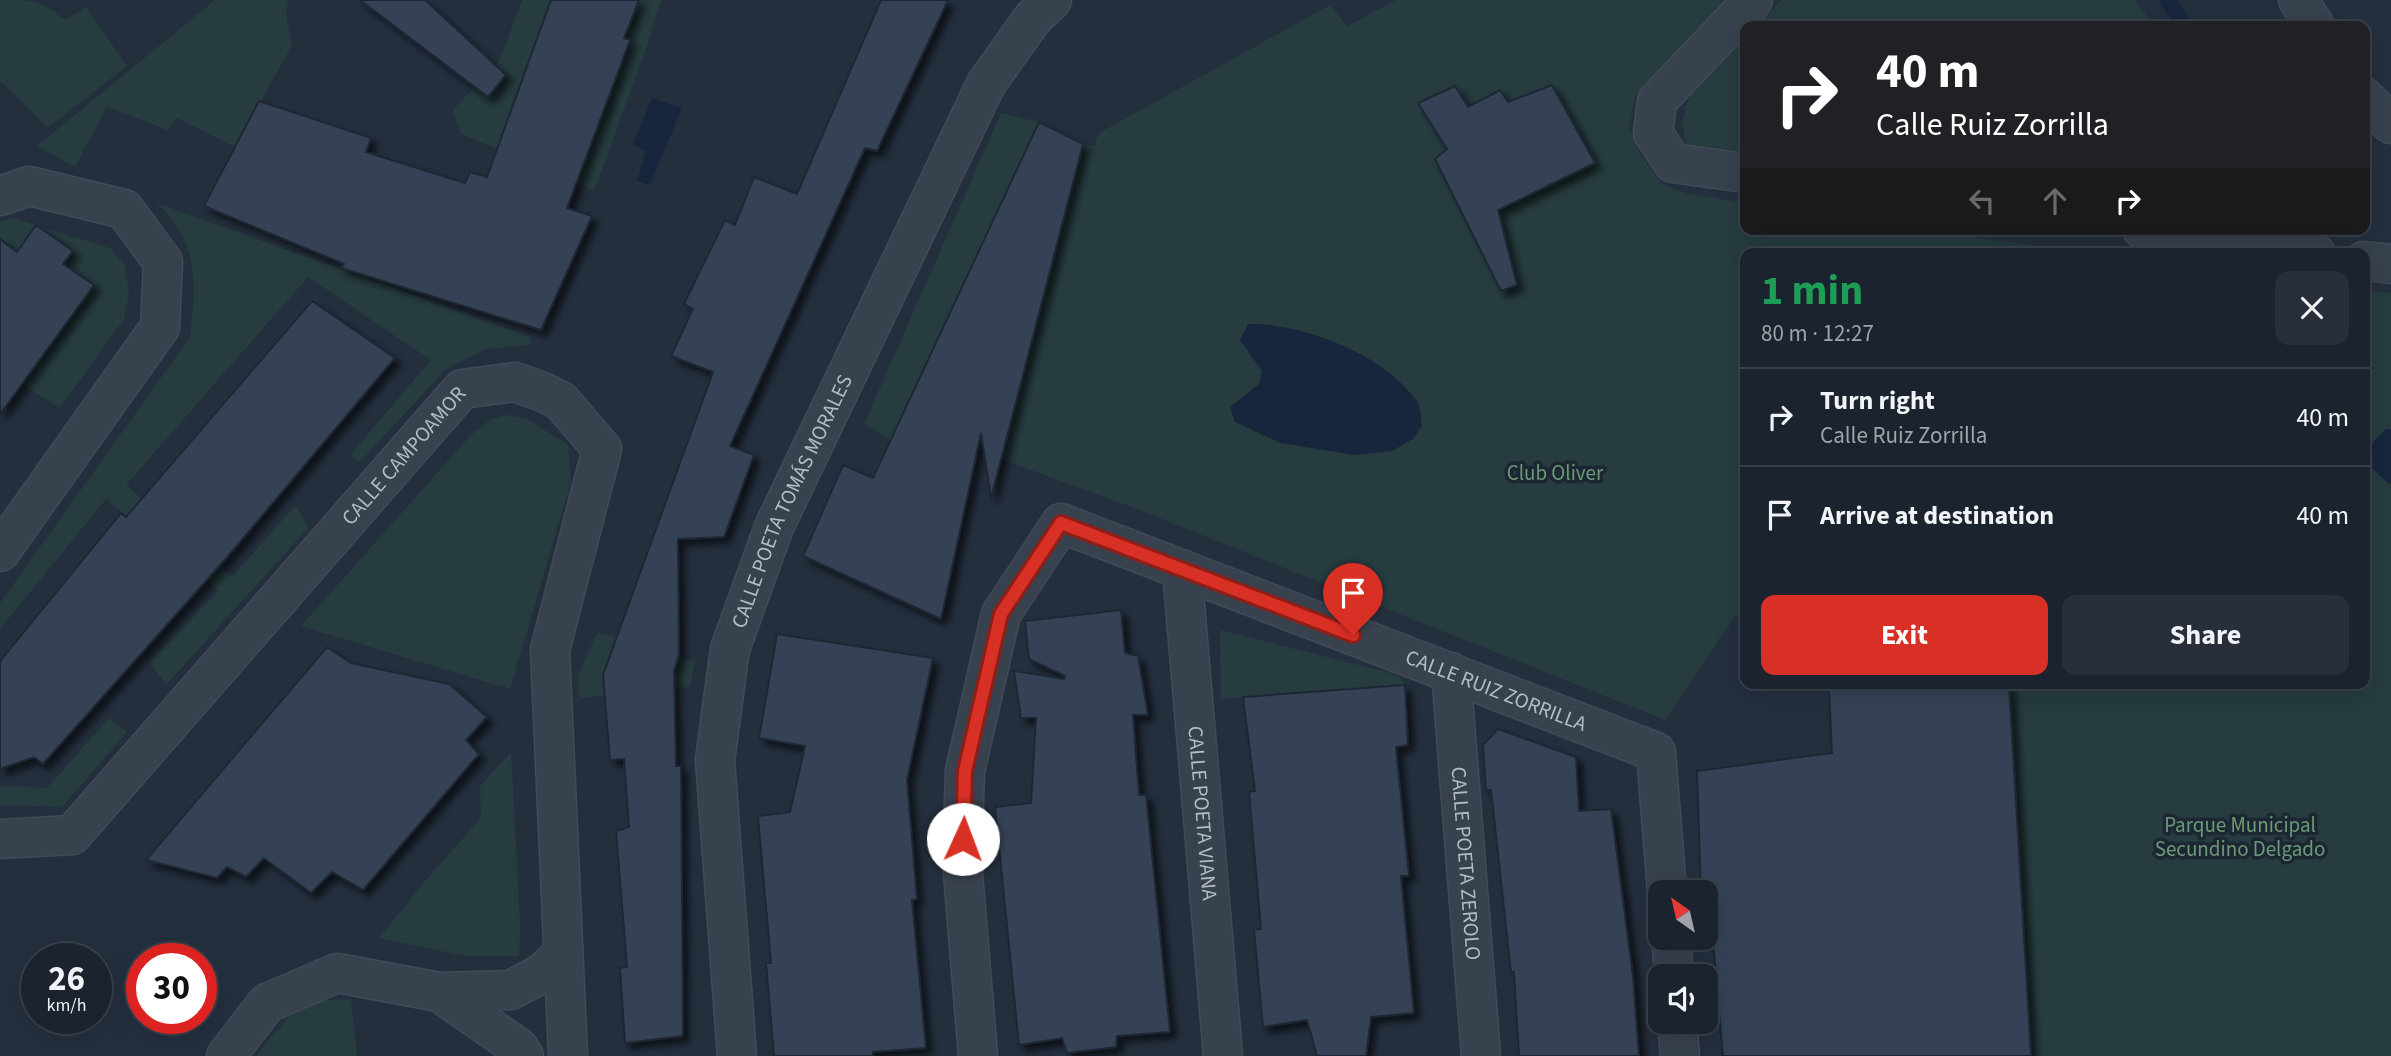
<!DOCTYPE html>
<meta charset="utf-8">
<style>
body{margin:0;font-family:"Source Sans 3",sans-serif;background:#282f3a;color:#f1f3f6;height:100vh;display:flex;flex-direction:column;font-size:26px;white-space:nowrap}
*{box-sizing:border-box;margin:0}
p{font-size:23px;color:#a0a4aa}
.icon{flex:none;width:38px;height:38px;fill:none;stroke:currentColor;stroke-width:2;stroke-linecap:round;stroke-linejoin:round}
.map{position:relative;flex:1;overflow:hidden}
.sheet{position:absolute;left:1740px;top:248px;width:630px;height:441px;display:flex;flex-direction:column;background:#1b232e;border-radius:14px;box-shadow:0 7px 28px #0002,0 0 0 2px #39404a}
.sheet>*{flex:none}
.guide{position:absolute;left:1740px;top:21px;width:630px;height:214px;border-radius:14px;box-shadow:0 7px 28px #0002,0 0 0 2px #39404a;background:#202124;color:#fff;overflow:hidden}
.needle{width:46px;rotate:326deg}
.fabs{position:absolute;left:1648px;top:880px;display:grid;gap:14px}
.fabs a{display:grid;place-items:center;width:70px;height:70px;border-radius:14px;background:#1b232e;box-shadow:0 7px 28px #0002,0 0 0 2px #39404a;font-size:35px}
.speed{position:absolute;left:21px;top:943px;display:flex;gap:14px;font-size:35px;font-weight:700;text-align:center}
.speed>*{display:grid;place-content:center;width:91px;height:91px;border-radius:50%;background:#1b232e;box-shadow:0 7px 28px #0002,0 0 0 2px #39404a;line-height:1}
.speed small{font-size:18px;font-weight:400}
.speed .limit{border:10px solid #d22;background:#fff;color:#111}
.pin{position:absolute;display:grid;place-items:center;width:60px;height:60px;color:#fff;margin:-72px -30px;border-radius:50% 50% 50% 0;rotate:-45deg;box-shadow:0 0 7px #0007}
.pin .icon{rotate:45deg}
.me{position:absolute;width:77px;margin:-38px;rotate:2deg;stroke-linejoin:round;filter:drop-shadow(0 0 5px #0008)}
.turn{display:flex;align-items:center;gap:24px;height:147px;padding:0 21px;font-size:32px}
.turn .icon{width:91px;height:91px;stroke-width:2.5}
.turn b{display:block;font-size:49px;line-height:60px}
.lanes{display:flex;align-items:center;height:66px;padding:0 21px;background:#0003;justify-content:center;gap:35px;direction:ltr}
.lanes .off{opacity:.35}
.round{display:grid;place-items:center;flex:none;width:74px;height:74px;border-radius:14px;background:#282f3a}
.summary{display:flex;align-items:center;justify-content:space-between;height:119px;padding:0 21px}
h1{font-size:42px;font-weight:700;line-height:52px;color:#1e9e55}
.action{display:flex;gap:14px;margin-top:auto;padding:14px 21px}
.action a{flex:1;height:80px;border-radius:14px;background:#d93025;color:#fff;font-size:28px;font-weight:700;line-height:80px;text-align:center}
.action a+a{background:#282f3a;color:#f1f3f6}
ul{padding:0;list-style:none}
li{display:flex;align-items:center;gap:21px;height:98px;padding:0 21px;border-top:2px solid #39404a}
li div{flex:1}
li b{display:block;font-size:26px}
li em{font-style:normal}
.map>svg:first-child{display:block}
.green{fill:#263c3f}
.water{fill:#17263c}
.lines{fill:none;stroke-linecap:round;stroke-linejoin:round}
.stream{stroke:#17263c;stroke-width:16}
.building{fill:#364354;stroke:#1f2835;stroke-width:2;filter:url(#shadow)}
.street-casing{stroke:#414a57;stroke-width:41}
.street{stroke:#38414e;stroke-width:38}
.route-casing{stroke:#8d1f18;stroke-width:18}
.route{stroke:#d93025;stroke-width:12}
.labels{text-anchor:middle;stroke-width:7;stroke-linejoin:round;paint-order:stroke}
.street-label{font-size:21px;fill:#b4bcc9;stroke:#1d2633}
.park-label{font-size:21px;fill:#6b9a76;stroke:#1d2633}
</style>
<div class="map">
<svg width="2391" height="1056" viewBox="0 0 2391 1056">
<defs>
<filter id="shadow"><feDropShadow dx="6" dy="6" stdDeviation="3.5" flood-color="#0009"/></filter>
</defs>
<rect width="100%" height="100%" fill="#242f3e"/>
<path class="green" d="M0 0C35 0 40 0 65 20L86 7 127 66 48 128 0 81Z
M215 0H288L286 14 292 45 236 147 177 118 168 130 107 107 75 167 37 146Z
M522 0H661L648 43 594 191 460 133 453 110 500 59Z
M1396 0H1733L1635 96 1629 128 1640 154 1662 184 1684 193 1745 203V229H1914L2096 254H1745V615H1736L1665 720 1137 509 1001 459 1083 144 1094 146 1099 133 1330 5 1347 26Z
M1782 0H2135L2154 26H1754Z
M1745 36V155L1686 147 1682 122 1692 86Z
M1001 113 1039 122 891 440 864 424Z
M156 203 531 337 529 345 486 349 445 370 360 462 350 455 431 360 308 277 126 485 232 577 295 506 309 527 166 685 150 662 218 591 106 499 0 629V603L190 337C196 284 200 242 156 203Z
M12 218 110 248 124 264 129 292 124 319 60 408 22 384 93 285 63 264 72 252H17L7 244 0 255V222Z
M2364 290 2391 293V1056H2031L2009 684H2364Z
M506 415 528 419 568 445 571 482 510 689 301 626 470 436 491 419Z
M1220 630 1398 675 1405 685 1221 699Z
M597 633 617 637 695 662 689 687 579 698 578 675Z
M109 718 127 732 62 807 0 805V786L47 788Z
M511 752 520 925 519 956H465L379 938 425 881 481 818 480 786Z
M351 999 357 1056H256L271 1037 304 1001Z"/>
<path class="water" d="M652 98 682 108 650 185 637 181 646 151 633 145Z
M1248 324C1303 323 1383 354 1416 400 1421 406 1421 418 1422 426L1413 439 1392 451 1354 455 1280 443 1235 422 1230 407 1259 384 1262 371 1240 340Z
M2386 429H2391V483H2388L2372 468 2373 459 2364 461V453H2372L2371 444Z"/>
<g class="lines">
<path class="stream" d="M2167 0 2185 26"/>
</g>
<path class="building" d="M360 0H425L506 75 488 97Z
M551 0H639L624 38 630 40 567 208 592 216 541 330 341 268 344 264 204 206 259 101 371 138 366 152 465 183 470 172 487 177Z
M881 0H948L877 151 865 148 730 446 754 455 724 537 678 539 679 655 674 670 676 766H681L683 1036 625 1043 620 968 627 967 616 831 629 827 624 759 610 760 603 675 713 372 671 356 693 309 684 304 725 220 735 225 754 177 797 194Z
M1552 85 1595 163 1498 210 1517 285 1501 291 1435 159 1447 149 1418 103 1455 86 1468 107 1500 90 1508 102Z
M1039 122 1083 144 991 498 981 433 941 619 803 556 843 465 873 478Z
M36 225 73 251 63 264 94 285 0 414V239L17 252Z
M312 301 395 358 229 555 43 764 34 757 0 769V661L121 513 126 517Z
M1121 610 1125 653 1138 656 1148 715H1133L1139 795H1146L1170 1032 1117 1036 1116 1047 1067 1053 1062 1038 1019 1045 995 807 1031 803 1036 718H1021L1014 671 1064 679 1065 676 1029 659 1025 621Z
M777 634 933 658 907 780 917 899 912 900 926 1048 873 1052V1056H774L766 963H771L758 816 790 812 805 746 759 738Z
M327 647 351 663 449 684 487 717 466 740 479 754 363 890 332 872 311 893 264 858 246 877 227 867 217 878 146 860Z
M1926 684H2009L2031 1056H1723L1710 906 1706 907V892H1701L1697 771 1832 753 1829 690Z
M1405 685 1408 745 1396 747 1409 876H1401L1414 1013 1371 1017 1366 1056H1317L1307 1020 1263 1027 1254 930 1261 929 1249 792 1255 791 1243 697Z
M1498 729 1576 757 1579 811 1611 809 1633 976 1639 1056H1519L1514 972H1511L1491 790H1486L1483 745Z"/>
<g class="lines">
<defs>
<g id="street">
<path d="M2298 0 2315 26"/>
<path d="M2364 97 2391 124"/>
<path d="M1745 173 1673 163 1653 133 1657 101 1753 0"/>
<path d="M0 196 29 186 124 209 163 262 160 327 0 552"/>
<path d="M2142 229 2316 254"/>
<path d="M2364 261 2391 264"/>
<path id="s1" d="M1182 569 1223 1056"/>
<path id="s2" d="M1451 672 1481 1056"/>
<path id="s3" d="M0 839 72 835 462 389 515 382 543 392 561 401 602 449 550 650 568 1056"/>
<path d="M1671 938 1674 976"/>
<path d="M439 992 511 990 541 974 563 954"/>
<path d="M1677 1022 1680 1056"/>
<path d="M226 1056 267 1003 337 973 439 992 519 1048 524 1056"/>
<path id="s4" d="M737 1056 715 760 730 649 774 527 986 84 1033 18 1052 0"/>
<path id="s5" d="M978 1056 962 862 965 771 1001 614 1061 523 1656 752 1667 892"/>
</g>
</defs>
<use href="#street" class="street-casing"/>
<use href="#street" class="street"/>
</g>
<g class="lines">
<defs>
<path id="route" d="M963 839 965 771 1001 614 1061 523 1353 635"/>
</defs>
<use href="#route" class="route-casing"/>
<use href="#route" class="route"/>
</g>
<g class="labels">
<g class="street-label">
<text dy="7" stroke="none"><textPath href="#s3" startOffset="576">CALLE CAMPOAMOR</textPath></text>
<text dy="7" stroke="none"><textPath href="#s4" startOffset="569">CALLE POETA TOMÁS MORALES</textPath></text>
<text dy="7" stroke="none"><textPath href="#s5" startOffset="1022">CALLE RUIZ ZORRILLA</textPath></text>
<text dy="7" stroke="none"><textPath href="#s1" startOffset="245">CALLE POETA VIANA</textPath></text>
<text dy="7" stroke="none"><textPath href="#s2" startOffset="192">CALLE POETA ZEROLO</textPath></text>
</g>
<g class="park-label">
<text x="1555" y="480">Club Oliver</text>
<text x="2240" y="832">Parque Municipal<tspan x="2240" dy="24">Secundino Delgado</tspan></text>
</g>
</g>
</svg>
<div class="fabs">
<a><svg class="needle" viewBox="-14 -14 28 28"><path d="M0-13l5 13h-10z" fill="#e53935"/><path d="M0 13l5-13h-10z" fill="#a0a4aa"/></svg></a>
<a><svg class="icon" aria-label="sound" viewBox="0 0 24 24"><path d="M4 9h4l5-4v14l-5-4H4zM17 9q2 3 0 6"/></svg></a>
</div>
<div class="speed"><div>26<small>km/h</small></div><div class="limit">30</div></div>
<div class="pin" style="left:1353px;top:635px;background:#d93025"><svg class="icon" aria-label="arrive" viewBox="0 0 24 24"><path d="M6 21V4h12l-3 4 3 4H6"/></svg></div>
<svg class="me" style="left:963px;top:839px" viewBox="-20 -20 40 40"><circle r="19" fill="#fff"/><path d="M0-13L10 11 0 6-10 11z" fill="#d93025"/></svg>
<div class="guide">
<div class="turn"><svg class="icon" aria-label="right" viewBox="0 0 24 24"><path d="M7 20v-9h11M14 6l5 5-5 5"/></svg><div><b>40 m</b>Calle Ruiz Zorrilla</div></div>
<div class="lanes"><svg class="icon off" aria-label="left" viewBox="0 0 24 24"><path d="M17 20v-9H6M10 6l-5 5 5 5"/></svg><svg class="icon off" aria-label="ahead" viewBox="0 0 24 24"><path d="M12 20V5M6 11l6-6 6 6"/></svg><svg class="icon" aria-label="right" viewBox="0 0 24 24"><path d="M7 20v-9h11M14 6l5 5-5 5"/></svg></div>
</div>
<section class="sheet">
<div class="summary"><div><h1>1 min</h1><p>80 m · 12:27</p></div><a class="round"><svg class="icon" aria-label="close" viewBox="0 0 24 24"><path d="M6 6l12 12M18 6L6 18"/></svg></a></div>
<ul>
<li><svg class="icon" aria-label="right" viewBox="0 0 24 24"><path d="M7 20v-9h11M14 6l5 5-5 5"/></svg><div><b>Turn right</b><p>Calle Ruiz Zorrilla</p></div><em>40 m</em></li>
<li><svg class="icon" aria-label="arrive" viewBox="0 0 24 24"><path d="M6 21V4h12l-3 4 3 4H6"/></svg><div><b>Arrive at destination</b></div><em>40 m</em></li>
</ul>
<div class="action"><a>Exit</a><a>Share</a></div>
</section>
</div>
